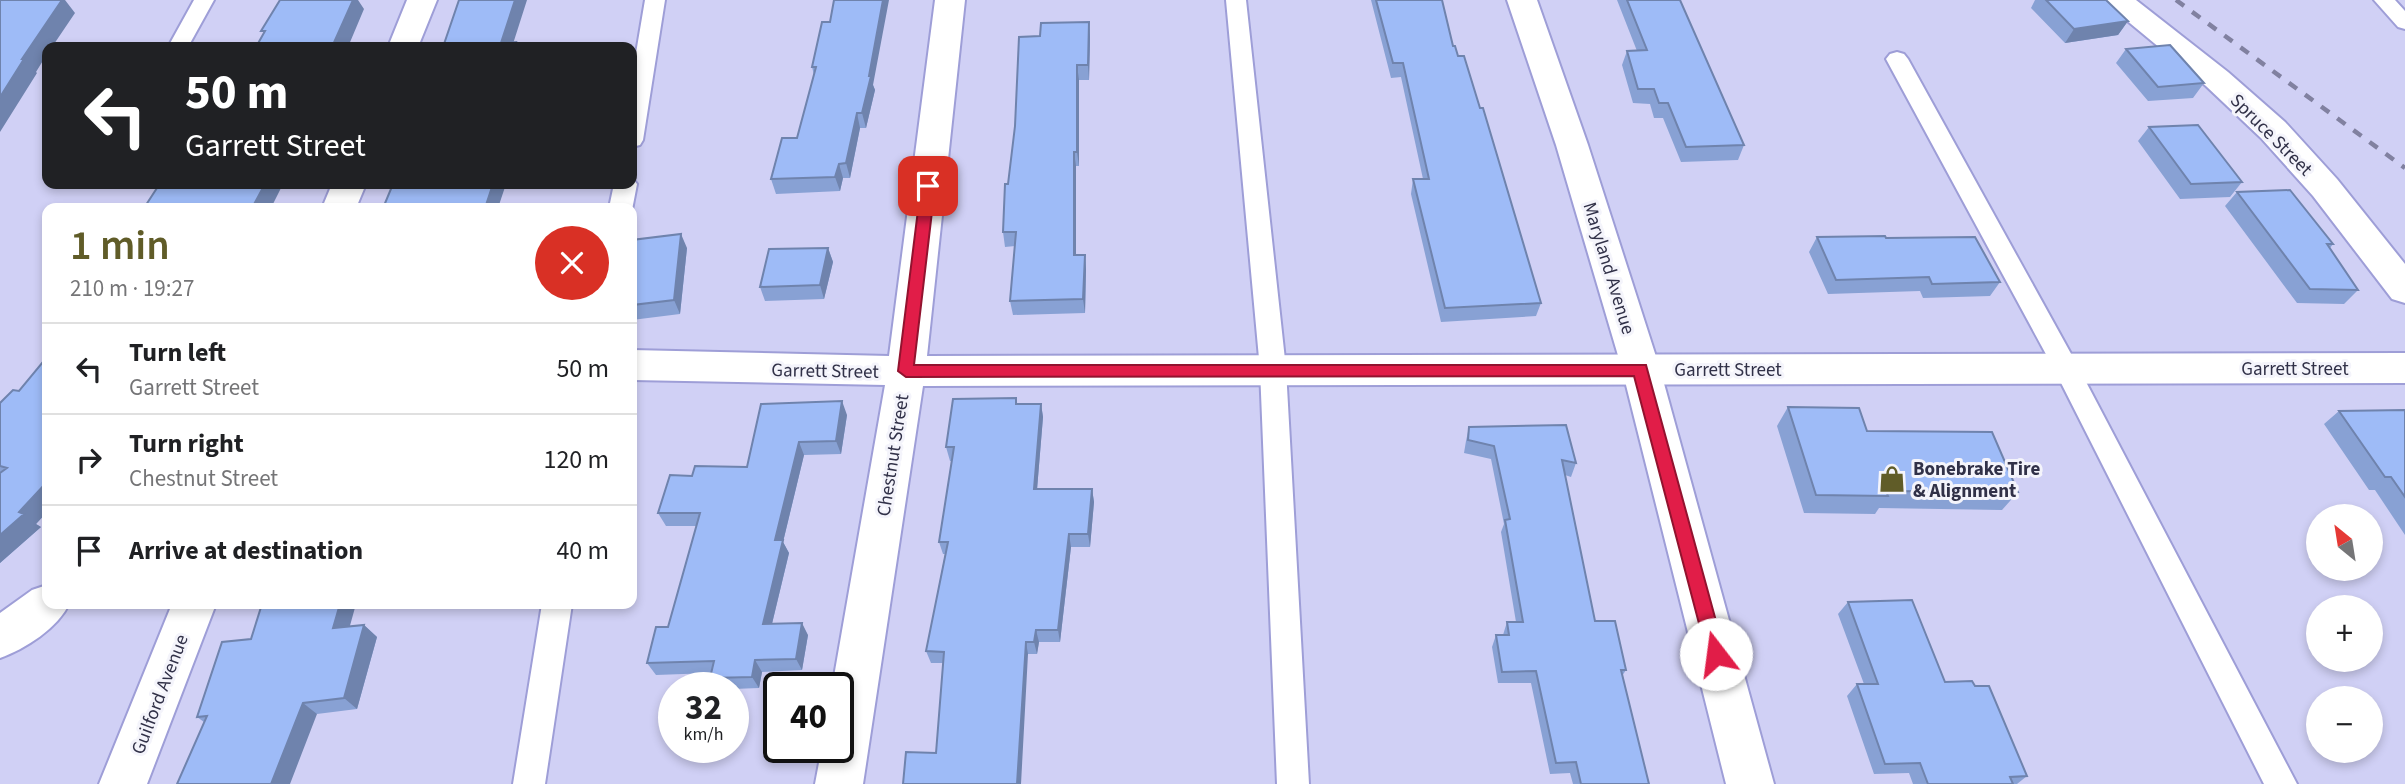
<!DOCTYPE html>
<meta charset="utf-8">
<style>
body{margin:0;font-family:"Source Sans 3",sans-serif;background:#f2f2f2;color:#202124;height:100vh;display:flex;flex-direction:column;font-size:26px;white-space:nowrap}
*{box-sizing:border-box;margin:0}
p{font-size:23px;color:#757577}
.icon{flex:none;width:38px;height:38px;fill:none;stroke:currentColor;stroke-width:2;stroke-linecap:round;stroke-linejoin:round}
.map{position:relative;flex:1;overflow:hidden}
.details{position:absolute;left:42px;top:203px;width:595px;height:406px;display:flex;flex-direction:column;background:#fff;border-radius:14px;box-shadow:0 4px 10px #0003}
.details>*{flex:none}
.hud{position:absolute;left:42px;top:42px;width:595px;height:147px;border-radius:14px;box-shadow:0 4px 10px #0003;background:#202124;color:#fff;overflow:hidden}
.needle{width:46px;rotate:330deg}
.buttons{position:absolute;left:2306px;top:504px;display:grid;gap:14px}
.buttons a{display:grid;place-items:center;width:77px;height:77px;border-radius:50%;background:#fff;box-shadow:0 4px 10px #0003;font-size:35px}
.speed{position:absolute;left:658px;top:672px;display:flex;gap:14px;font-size:35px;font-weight:700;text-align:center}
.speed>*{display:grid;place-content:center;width:91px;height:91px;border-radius:50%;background:#fff;box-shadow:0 4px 10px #0003;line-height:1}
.speed small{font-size:18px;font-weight:400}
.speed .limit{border:4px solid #111;border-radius:10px;background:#fff;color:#111}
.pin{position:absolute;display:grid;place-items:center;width:60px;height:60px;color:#fff;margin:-30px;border-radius:14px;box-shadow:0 4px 10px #0006}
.me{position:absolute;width:77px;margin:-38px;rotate:345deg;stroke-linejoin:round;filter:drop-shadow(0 0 5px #0008)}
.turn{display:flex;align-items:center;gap:24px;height:147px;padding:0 28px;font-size:32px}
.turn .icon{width:91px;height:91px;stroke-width:2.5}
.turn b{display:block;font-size:49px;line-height:60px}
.round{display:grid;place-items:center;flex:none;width:74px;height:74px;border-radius:37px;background:#f2f2f2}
.summary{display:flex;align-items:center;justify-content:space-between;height:119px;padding:0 28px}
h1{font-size:42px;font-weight:600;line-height:52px;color:#605c28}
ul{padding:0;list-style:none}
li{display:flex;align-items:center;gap:21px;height:91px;padding:0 28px;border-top:2px solid #e0e0e0}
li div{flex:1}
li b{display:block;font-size:26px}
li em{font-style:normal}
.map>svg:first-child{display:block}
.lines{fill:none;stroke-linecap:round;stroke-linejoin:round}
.service-casing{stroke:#9e9ed7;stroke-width:4}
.minor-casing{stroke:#9e9ed7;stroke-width:4}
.tertiary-casing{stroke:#9e9ed7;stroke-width:4}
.service{fill:#fff;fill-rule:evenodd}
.minor{fill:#fff;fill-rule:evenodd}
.tertiary{fill:#fff;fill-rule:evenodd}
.rail{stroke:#8181a0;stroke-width:4.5;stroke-dasharray:10 10;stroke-linecap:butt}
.wall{fill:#88a1d4}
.shaded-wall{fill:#6f83ad}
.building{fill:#9ebbf7;stroke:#6f83ad;stroke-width:2}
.route{fill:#e11d48;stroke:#92132f;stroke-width:2}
.labels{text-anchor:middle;stroke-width:6;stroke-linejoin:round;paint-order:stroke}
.street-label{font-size:19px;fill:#313148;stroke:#f4f4fb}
.poi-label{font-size:19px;font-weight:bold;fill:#313148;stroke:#f4f4fb;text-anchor:start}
</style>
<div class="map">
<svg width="2405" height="784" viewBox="0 0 2405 784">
<rect width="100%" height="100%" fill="#d0d0f5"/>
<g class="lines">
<defs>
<path id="service" d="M194 0H214L188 47H168Z
M645 0H665L643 140 640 145 632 147V77Z
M1226 0H1246L1286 369 1309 784H1277L1260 369Z
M2374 0H2395L2405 11V29L2398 27Z
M1897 52 1904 54 1908 59 2075 361 2297 784H2264L2054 369 1886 59 1890 54Z
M632 178 637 184 632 210 609 208 614 184H632Z
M542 604H572L545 784H513Z"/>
<path id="minor" d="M407 0H437L418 47H388Z
M935 0H965L927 356 2405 353V383L923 386 863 784H815L822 747H838V688H832L885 385 632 380V350L889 356Z
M2102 0H2136L2228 72 2285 122 2337 179 2405 264V303L2392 299 2313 196 2261 138 2206 86Z
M332 184H366L356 208H322Z
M47 585V604H69C58 628 25 649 0 658V613L32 590Z
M172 604H216L147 784H99Z"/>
<path id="tertiary" d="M1507 0H1537L1588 145 1660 369 1774 784H1726L1622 369 1556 145Z"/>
</defs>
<use href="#service" class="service-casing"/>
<use href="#minor" class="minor-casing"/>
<use href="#tertiary" class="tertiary-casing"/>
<use href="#service" class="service"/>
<use href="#minor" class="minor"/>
<use href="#tertiary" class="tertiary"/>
<path class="rail" d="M2176 0 2405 168"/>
</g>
<path class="wall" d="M1371 0H1442L1453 46 1458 56 1541 303 1536 316 1441 322 1411 194 1413 179H1423L1401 77 1391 78Z
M1617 0H1680L1744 145 1738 160 1681 162 1663 118H1654L1650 104 1633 103 1622 65 1627 51H1637Z
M2035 0H2106L2128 21 2118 35 2065 43 2031 8Z
M822 22 873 85 875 90 866 128H860L850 178H843L840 191 776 194 771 179 797 138 814 75 812 67Z
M1089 22 1090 37 1089 80H1079V166H1076V255H1085L1086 269 1085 313 1013 315 1010 301 1015 246 1005 247 1003 232 1008 184 1040 36Z
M2126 49 2204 83 2193 98 2148 101 2116 63Z
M2149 127 2242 182 2230 197 2180 199 2138 141Z
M2237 192 2333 244 2330 248 2358 290 2344 304 2297 303 2225 206Z
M1817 237 1886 238 2000 282 1990 296 1923 298 1920 291 1828 294 1809 252Z
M632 242 687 248 680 314 632 320Z
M828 248 833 262 824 299 765 301 760 287Z
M47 357V512L36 524 41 527 0 563V403L19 391Z
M1016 398 1017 404H1041L1043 417 1037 489H1092L1094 502 1090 547H1071L1060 642H1039L1037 654H1028L936 753 943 663H931L926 651 945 554H943L939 542 952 461H950L946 447Z
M1788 407 1867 431 2018 492 2002 510 1879 508 1875 514 1804 513 1777 426Z
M2405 410V535L2375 490H2369L2324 424 2339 411Z
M847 415 841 454 804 455 783 542 789 553 772 624 808 635 802 670 762 672 759 688 733 689V688H716L710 678 711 673 656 675 647 663 668 627 697 526H666L658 513 692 476 747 467Z
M1469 427 1576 463 1571 477 1565 475 1595 621 1626 670 1622 676 1649 784H1573L1570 773 1550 774 1531 683H1498L1492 647 1496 635H1503L1507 622H1516L1501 532 1504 524 1491 459 1464 453 1466 441Z
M1848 602 1945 682 1975 686 2027 776 2017 784H1913L1909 773 1874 774 1847 696 1857 684H1864L1838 614Z
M364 625 377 637 357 709 317 714 204 722 197 717 350 626Z"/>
<path class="shaded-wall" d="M62 0H65L75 13 52 47H47V54L36 72 37 73 0 132V97L22 59Z
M353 0H358L364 9 348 47H332Z
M515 0H527L512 47 501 43Z
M883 0H889L873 85 875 90 866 128 862 113Z
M2128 21 2118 35 2065 43 2074 29Z
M1089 22 1090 37 1089 80 1088 65Z
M1077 65 1079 80V166L1077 152Z
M857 113 860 128 850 178 846 163Z
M1074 152 1076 166V269L1074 255Z
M839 164 843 178 840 191 835 177Z
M265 184H283L271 208H252Z
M493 184H506L498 208H485Z
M681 234 687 248 680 314 674 300Z
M828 248 833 262 824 299 820 285Z
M1085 255 1086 269 1085 313 1083 299Z
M842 401 847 415 841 454 836 441Z
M1041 404 1043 417 1036 502 1034 489Z
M799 442 804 455 783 542 789 553 769 636 763 624 775 540Z
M47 482V512L36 524 41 527 0 563V535L19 512Z
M1092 489 1094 502 1090 547 1088 534Z
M1069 534 1071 547 1060 642 1058 630Z
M340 604H356L346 640 333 628Z
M802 623 808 635 802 670 796 659Z
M364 625 377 637 357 709 344 698Z
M1036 630 1039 642 1037 654 1034 642Z
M1026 642 1028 654 1021 784H1017Z
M755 660 762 672 759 688 752 677Z
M303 703 317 714 290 784H271Z"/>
<path class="building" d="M0 0H62L22 59H24L0 97Z
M280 0H353L332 47H256L265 31H261Z
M459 0H515L501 43 516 42 514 47H443Z
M834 0H883L869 76H871L862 113H857L846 163 839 164 835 177 771 179 782 138H797L816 67H812L822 22H830Z
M1376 0H1442L1453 46H1455L1458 56H1464L1480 108H1483L1541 303 1445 308 1413 179H1429L1403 63H1393Z
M1627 0H1680L1744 145 1686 147 1668 103H1659L1654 89H1638L1627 51 1647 50Z
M2046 0H2106L2128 21 2074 29Z
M1089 22 1088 65H1077V152H1074V255H1085L1083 299 1010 301 1016 232H1003L1005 184H1008L1015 126 1019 37 1040 36 1041 23Z
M2170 45 2204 83 2158 87 2126 49Z
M2198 125 2242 182 2191 184 2149 127Z
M164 184H265L252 208H144L157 188H162Z
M393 184H493L485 208H383Z
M2290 190 2333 244H2327L2358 290 2310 289 2237 192Z
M681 234 674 300 632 305V240Z
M1885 236 1886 238 1975 237 2000 282 1932 284 1929 277 1836 280 1817 237Z
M828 248 820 285 760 287 769 249Z
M47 357V482L19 512 24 514 0 535V473L7 468 0 466V403L13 390 19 391Z
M1016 398V404H1041L1034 489H1092L1088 534H1069L1058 630H1036L1034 642H1026L1017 784H903L906 752 936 753 944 652 926 651 948 542H939L954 447H946L953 399Z
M842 401 836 441 799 442 775 540H783L763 624 802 623 796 659 755 660 752 677 710 678 714 661 647 663 656 627H668L700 513H658L670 475 692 476 695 466 747 467 761 404Z
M1788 407 1859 408 1867 431 1992 432 2018 492 1886 491 1888 496 1816 495Z
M2405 410V497L2391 477H2385L2339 411Z
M1566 425 1576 463 1562 460 1595 621H1615L1626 670H1621L1649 784H1581L1576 762 1556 763 1536 671 1502 672 1496 635H1509L1507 622H1523L1505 520 1510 519 1494 446 1468 440 1469 427Z
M1912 600 1945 682 1972 681 1975 686H1989L2027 776 2010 777 2013 784H1928L1920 763 1885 764 1857 684H1878L1848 602Z
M262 604H340L333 628 364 625 344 698 303 703 271 784H177L207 716 197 717 222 642 251 639Z"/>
<path class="route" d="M928 181 935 186 914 365H1646L1725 654 1723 660 1716 663 1710 660 1707 654 1634 376 906 377 898 371 921 186Z"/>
<defs>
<symbol id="shop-bare" viewBox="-9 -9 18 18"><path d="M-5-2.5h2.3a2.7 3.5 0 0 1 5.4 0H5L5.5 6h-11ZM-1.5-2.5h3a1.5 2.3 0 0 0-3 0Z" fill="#605c28" stroke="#f4f4fb" stroke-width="2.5" paint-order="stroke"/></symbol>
</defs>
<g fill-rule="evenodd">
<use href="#shop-bare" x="1873" y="460" width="38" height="38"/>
</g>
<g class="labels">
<g class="street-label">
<text transform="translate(2272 134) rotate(45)" y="7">Spruce Street</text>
<text transform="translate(1610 268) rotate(73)" y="7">Maryland Avenue</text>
<text x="2295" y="375">Garrett Street</text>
<text x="1728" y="376">Garrett Street</text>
<text transform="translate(825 370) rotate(1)" y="7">Garrett Street</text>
<text transform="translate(892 455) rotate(-81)" y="7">Chestnut Street</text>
<text transform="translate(159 694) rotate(-69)" y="7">Guilford Avenue</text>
</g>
<g class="poi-label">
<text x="1913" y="475">Bonebrake Tire<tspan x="1913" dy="22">&amp; Alignment</tspan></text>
</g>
</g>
</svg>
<div class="buttons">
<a><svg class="needle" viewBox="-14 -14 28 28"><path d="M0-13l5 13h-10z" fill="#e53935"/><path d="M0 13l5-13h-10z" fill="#757577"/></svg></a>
<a>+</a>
<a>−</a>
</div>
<div class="speed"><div>32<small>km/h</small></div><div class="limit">40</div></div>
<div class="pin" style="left:928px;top:186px;background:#d93025"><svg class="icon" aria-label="arrive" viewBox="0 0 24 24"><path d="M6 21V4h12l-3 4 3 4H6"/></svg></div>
<svg class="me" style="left:1716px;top:654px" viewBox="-20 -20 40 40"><circle r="19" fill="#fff"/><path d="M0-13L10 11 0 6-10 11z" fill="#e11d48"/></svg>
<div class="hud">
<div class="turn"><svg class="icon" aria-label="left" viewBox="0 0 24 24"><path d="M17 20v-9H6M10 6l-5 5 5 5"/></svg><div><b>50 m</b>Garrett Street</div></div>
</div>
<section class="details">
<div class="summary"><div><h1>1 min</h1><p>210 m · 19:27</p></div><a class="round" style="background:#d93025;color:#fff"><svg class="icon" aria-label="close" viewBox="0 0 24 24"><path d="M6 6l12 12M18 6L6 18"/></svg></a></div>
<ul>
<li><svg class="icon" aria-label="left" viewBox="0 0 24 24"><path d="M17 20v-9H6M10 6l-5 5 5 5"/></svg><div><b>Turn left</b><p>Garrett Street</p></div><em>50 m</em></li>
<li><svg class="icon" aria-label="right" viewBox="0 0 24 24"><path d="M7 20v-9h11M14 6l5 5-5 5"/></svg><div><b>Turn right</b><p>Chestnut Street</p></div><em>120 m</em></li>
<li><svg class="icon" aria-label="arrive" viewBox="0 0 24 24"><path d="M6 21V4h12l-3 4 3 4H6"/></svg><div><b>Arrive at destination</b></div><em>40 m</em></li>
</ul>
</section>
</div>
